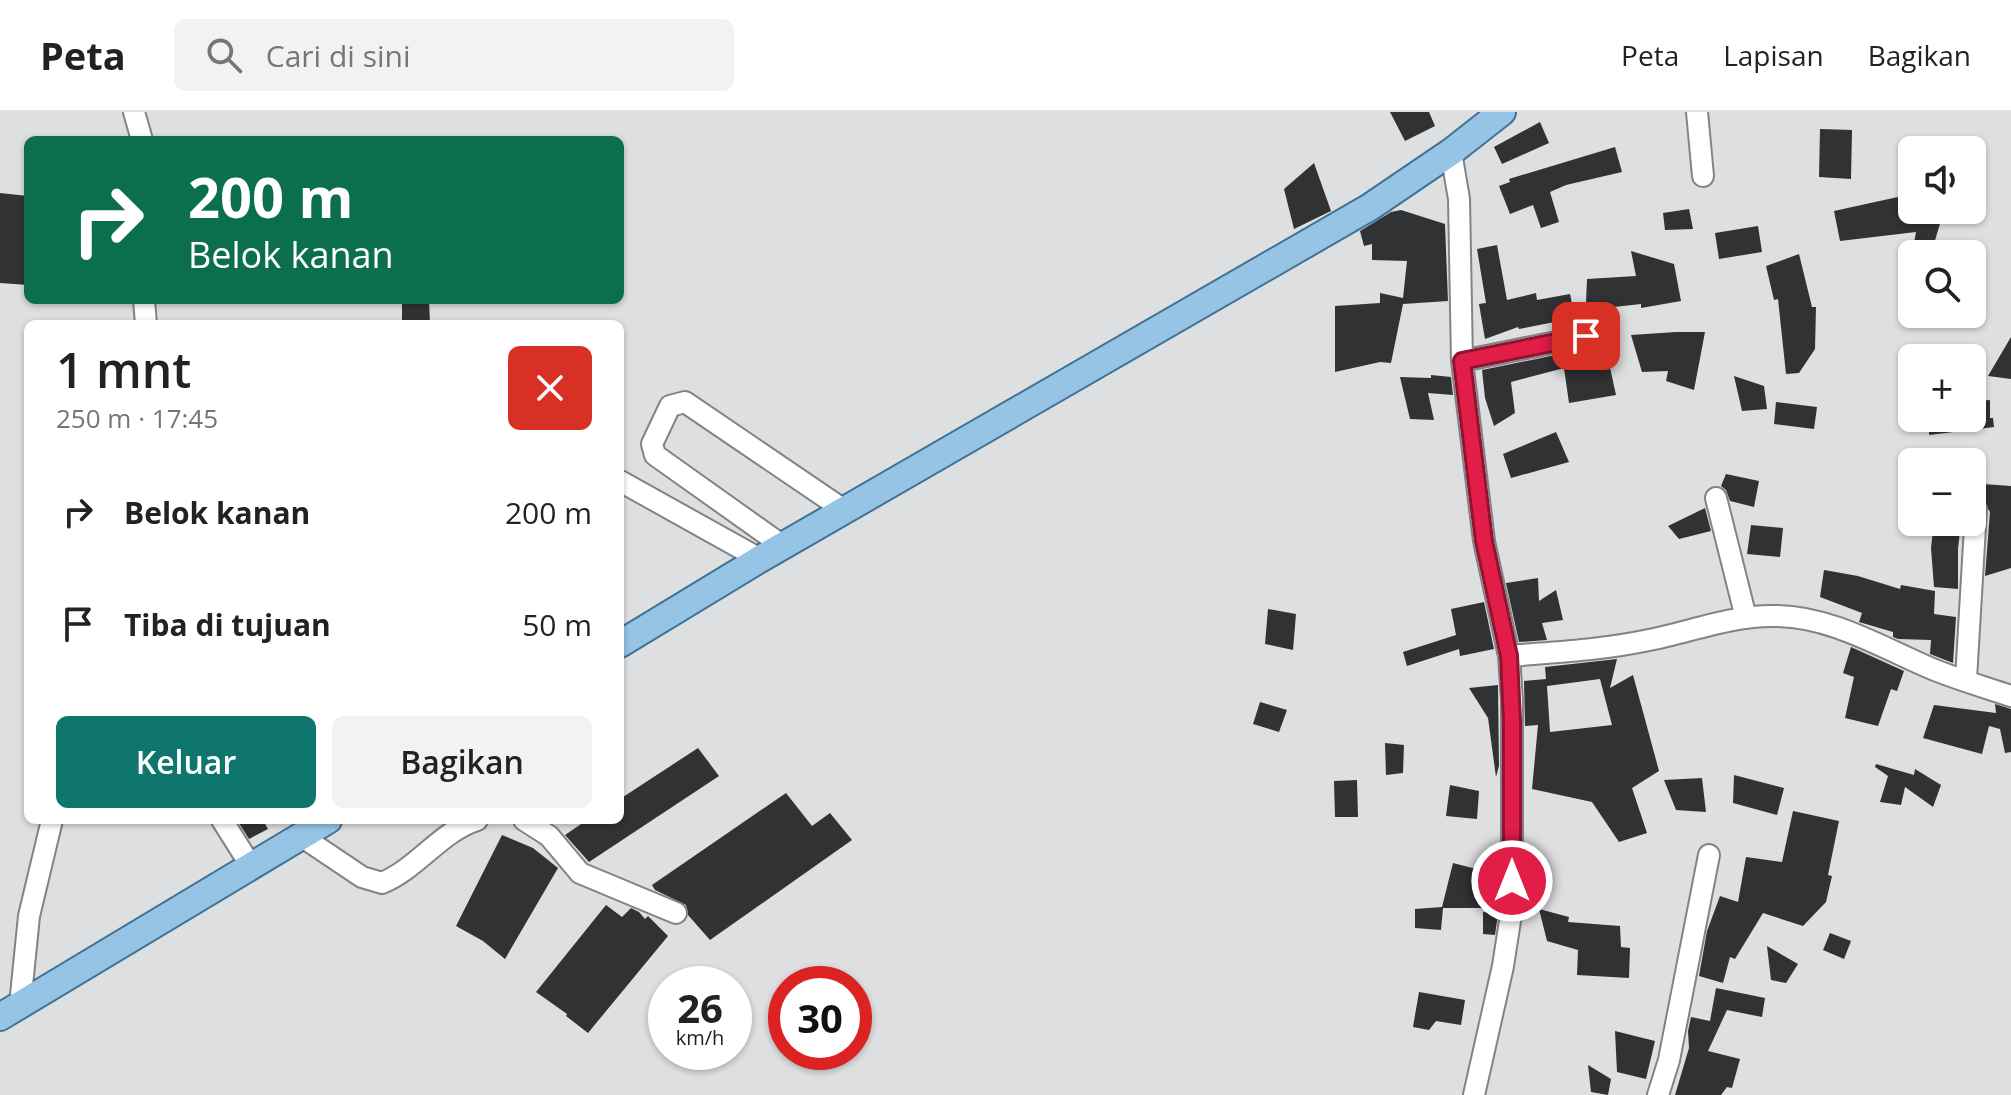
<!DOCTYPE html>
<html lang="id">
<meta charset="utf-8">
<style>
body{margin:0;font-family:"Open Sans",sans-serif;background:#f2f2f2;color:#222;height:100vh;display:flex;flex-direction:column;font-size:30px;white-space:nowrap}
*{box-sizing:border-box;margin:0}
p{font-size:26px;color:#767676}
.icon{flex:none;width:44px;height:44px;fill:none;stroke:currentColor;stroke-width:2;stroke-linecap:round;stroke-linejoin:round}
.map{position:relative;flex:1;overflow:hidden}
.drawer{position:absolute;left:24px;top:208px;width:600px;height:504px;display:flex;flex-direction:column;background:#fff;border-radius:12px;box-shadow:0 2px 6px #0004}
.drawer>*{flex:none}
.banner{position:absolute;left:24px;top:24px;width:600px;height:168px;border-radius:12px;box-shadow:0 2px 6px #0004;background:#0b6e4f;color:#fff;overflow:hidden}
.buttons{position:absolute;left:1898px;top:24px;display:grid;gap:16px}
.buttons a{display:grid;place-items:center;width:88px;height:88px;border-radius:12px;background:#fff;box-shadow:0 2px 6px #0004;font-size:40px}
.speed{position:absolute;left:648px;top:854px;display:flex;gap:16px;font-size:40px;font-weight:700;text-align:center}
.speed>*{display:grid;place-content:center;width:104px;height:104px;border-radius:50%;background:#fff;box-shadow:0 2px 6px #0004;line-height:1}
.speed small{font-size:20px;font-weight:400}
.speed .limit{border:12px solid #d22;background:#fff;color:#111}
.pin{position:absolute;display:grid;place-items:center;width:68px;height:68px;color:#fff;margin:-34px;border-radius:16px;box-shadow:0 4px 12px #0006}
.me{position:absolute;width:88px;margin:-44px;rotate:0deg;stroke-linejoin:round;filter:drop-shadow(0 0 6px #0008)}
.turn{display:flex;align-items:center;gap:28px;height:168px;padding:0 32px;font-size:36px}
.turn .icon{width:104px;height:104px;stroke-width:2.5}
.turn b{display:block;font-size:56px;line-height:68px}
.round{display:grid;place-items:center;flex:none;width:84px;height:84px;border-radius:12px;background:#f2f2f2}
.summary{display:flex;align-items:center;justify-content:space-between;height:136px;padding:0 32px}
h1{font-size:48px;font-weight:600;line-height:60px}
.primary-button{display:flex;gap:16px;margin-top:auto;padding:16px 32px}
.primary-button a{flex:1;height:92px;border-radius:12px;background:#0f766e;color:#fff;font-size:32px;font-weight:600;line-height:92px;text-align:center}
.primary-button a+a{background:#f2f2f2;color:#222}
ul{padding:0;list-style:none}
li{display:flex;align-items:center;gap:24px;height:112px;padding:0 32px}
li div{flex:1}
li b{display:block;font-size:30px}
li em{font-style:normal}
header{display:flex;align-items:center;gap:48px;box-sizing:border-box;height:112px;padding:0 40px;background:#fff;border-bottom:2px solid #e0e0e0}
header strong{font-size:38px}
nav{display:flex;gap:44px;margin-inline-start:auto;font-size:28px}
.search{width:560px;height:72px;background:#f2f2f2;display:flex;align-items:center;gap:20px;box-sizing:border-box;padding:0 28px;border-radius:12px;color:#767676;font-size:30px}
.map>svg:first-child{display:block}
.building{fill:#303233;fill-rule:evenodd}
.lines{fill:none;stroke-linecap:round;stroke-linejoin:round}
.minor-casing{stroke:#818384;stroke-width:24}
.major-casing{stroke:#407296;stroke-width:30}
.minor{stroke:#fff;stroke-width:20}
.major{stroke:#95c4e4;stroke-width:26}
.route-casing{stroke:#92132f;stroke-width:20}
.route{stroke:#e11d48;stroke-width:14}
</style>
<header>
<strong>Peta</strong>
<div class="search"><svg class="icon" aria-label="search" viewBox="0 0 24 24"><circle cx="10" cy="10" r="6"/><path d="M15 15l6 6"/></svg>Cari di sini</div>
<nav><a>Peta</a><a>Lapisan</a><a>Bagikan</a></nav>
</header>
<div class="map">
<svg width="2011" height="983" viewBox="0 0 2011 983">
<rect width="100%" height="100%" fill="#dddfe0"/>
<path class="building" d="M1390 0H1429L1435 14 1405 29Z
M1540 10 1549 31 1502 52 1494 35Z
M1820 17 1852 18 1851 67 1819 65Z
M1615 35 1622 60 1566 73 1550 80 1559 110 1541 116 1533 93 1510 102 1499 74 1510 70 1509 67Z
M1314 51 1331 99 1294 117 1284 77Z
M0 81 28 84V173L0 171Z
M1907 83 1906 91H1912V98H1944L1931 142H1912L1916 120 1840 129 1834 99Z
M1689 97 1693 117 1665 118 1663 101Z
M1401 98 1445 112 1448 189 1403 192 1391 251 1380 250 1335 260V194L1380 191V181L1403 186 1407 149 1372 148V132L1364 134 1360 119 1391 100Z
M1758 114 1762 140 1719 147 1715 121Z
M1497 133 1507 188 1536 181 1537 188 1570 182 1575 206 1519 217 1518 215 1485 227 1479 192 1486 191 1477 137Z
M1631 139 1674 152 1681 189 1641 196V192L1605 196 1604 191 1586 190 1587 167 1636 164Z
M1799 142 1812 195H1816L1815 237 1799 261 1786 262 1778 187 1774 188 1766 154Z
M402 188H429L430 212H402Z
M1676 220H1705L1694 278 1666 269 1668 259 1642 260 1631 223Z
M2011 225V267L1988 264Z
M1580 238 1583 256 1609 251 1616 283 1569 291 1564 256 1511 270 1515 301 1494 314 1485 286 1482 258Z
M1431 263 1451 265 1453 283 1428 281 1434 308 1410 307 1400 265 1431 266Z
M1734 264 1764 274 1767 297 1742 299Z
M1990 288V306H1993L1994 315 1929 323V306H1972V289Z
M1776 290 1817 295 1814 317 1774 312Z
M1556 320 1569 350 1511 366 1503 342Z
M1726 362 1759 369 1754 395 1730 389 1726 378 1721 374Z
M1983 372 2011 374V456L1985 464 1990 400 1982 387Z
M1705 396 1711 419 1679 427 1668 414Z
M1934 410H1961L1958 437V477L1934 475 1931 436Z
M1751 413 1783 416 1780 445 1747 442Z
M1824 458 1858 464 1900 477 1901 473 1935 479 1934 502 1956 505 1953 551 1930 542 1931 528 1898 527 1893 525V520L1859 510 1862 501 1820 485Z
M1538 466 1539 489 1556 478 1563 508 1542 511 1547 528 1519 530 1506 471Z
M1484 490 1494 537 1460 544 1459 537 1407 554 1403 540 1456 523 1451 497Z
M1268 497 1296 502 1293 538 1265 532Z
M1851 535 1904 559 1897 579 1891 577 1878 614 1845 606 1854 565 1843 561Z
M1617 547 1610 576 1633 563 1659 659 1632 676 1647 721 1619 730 1592 690 1532 677 1538 613 1525 614 1524 569 1546 567 1545 555ZM1600 567 1612 613 1550 620 1547 574Z
M1498 573 1499 654 1496 665 1488 606 1469 576Z
M1260 590 1287 598 1279 620 1253 612Z
M1995 592 2011 597V640L2005 641 2000 617 1989 614 1982 642 1923 626 1934 593 1996 601Z
M1385 631 1404 633 1403 661 1386 663Z
M698 636 719 664 589 750 565 723 587 708H620V687Z
M1876 652 1914 663 1915 657 1941 673 1933 695 1905 675 1901 693 1880 690 1888 664 1875 655Z
M1734 663 1784 676 1777 703 1733 691Z
M1702 666 1706 700 1676 698 1664 668Z
M1357 668 1358 705H1335L1334 669Z
M1450 673 1479 679 1477 707 1446 704Z
M786 681 812 714 830 701 852 728 710 828 688 803 686 793 655 778 652 773Z
M1793 699 1839 709 1828 763 1832 764 1826 790 1803 814 1763 801 1735 847 1730 845 1723 871 1699 864 1707 819 1720 784 1738 790 1746 745 1782 750Z
M237 708H263L268 717 249 727Z
M502 723 533 736 558 756 505 847 483 829 456 814Z
M1453 751 1488 760 1489 796H1443L1441 818 1415 816V797L1442 795Z
M606 793 622 805 631 796 639 800 645 807 648 804 668 824 588 921 566 904 567 902 536 880Z
M1539 797 1569 805 1568 810 1620 814 1621 835 1630 836 1629 866 1577 863 1578 838 1547 829Z
M1483 800 1498 802 1495 823 1483 822Z
M1830 821 1851 829 1844 847 1823 838Z
M1767 834 1798 852 1786 871 1771 868Z
M1716 876 1765 886 1762 905 1727 898 1708 939 1740 947 1732 976 1727 975 1721 983H1675L1689 936 1688 919 1691 905 1710 909Z
M1419 880 1465 888 1461 913 1436 909 1429 918 1413 915Z
M1615 919 1655 929 1646 967 1617 960Z
M1588 953 1611 967 1608 983 1591 980Z"/>
<g class="lines">
<defs>
<path id="minor" d="M134 0 142 28
M1697 0 1703 64
M1451 40 1459 87 1462 249 1484 429 1509 544 1512 589V796L1503 854 1474 983
M144 188 146 212
M1462 249 1586 224
M620 369 760 447
M1716 386 1746 506
M783 434 655 343 652 332 670 294 685 290 844 398
M1509 544C1556 540 1602 538 1649 528 1690 520 1732 503 1775 504 1830 504 1881 535 1930 556 1956 567 1984 575 2011 584
M1966 567 1976 398
M222 708 251 754
M524 708 549 724 580 761 676 801
M301 724 362 765 382 771C418 756 440 720 477 708
M20 893 29 804 52 708
M1658 983 1669 948 1709 743"/>
<path id="major" d="M620 532 760 447 1370 95 1451 40 1502 0
M0 905 328 708"/>
</defs>
<use href="#minor" class="minor-casing"/>
<use href="#major" class="major-casing"/>
<use href="#minor" class="minor"/>
<use href="#major" class="major"/>
</g>
<g class="lines">
<defs>
<path id="route" d="M1512 769V609L1509 544 1484 429 1462 249 1586 224"/>
</defs>
<use href="#route" class="route-casing"/>
<use href="#route" class="route"/>
</g>
</svg>
<div class="buttons">
<a><svg class="icon" aria-label="sound" viewBox="0 0 24 24"><path d="M4 9h4l5-4v14l-5-4H4zM17 9q2 3 0 6"/></svg></a>
<a><svg class="icon" aria-label="search" viewBox="0 0 24 24"><circle cx="10" cy="10" r="6"/><path d="M15 15l6 6"/></svg></a>
<a>+</a>
<a>−</a>
</div>
<div class="speed"><div>26<small>km/h</small></div><div class="limit">30</div></div>
<div class="pin" style="left:1586px;top:224px;background:#d93025"><svg class="icon" aria-label="arrive" viewBox="0 0 24 24"><path d="M6 21V4h12l-3 4 3 4H6"/></svg></div>
<svg class="me" style="left:1512px;top:769px" viewBox="-20 -20 40 40"><circle r="17" fill="#e11d48" stroke="#fff" stroke-width="3"/><path d="M0-11L8 9 0 5-8 9z" fill="#fff"/></svg>
<div class="banner">
<div class="turn"><svg class="icon" aria-label="right" viewBox="0 0 24 24"><path d="M7 20v-9h11M14 6l5 5-5 5"/></svg><div><b>200 m</b>Belok kanan</div></div>
</div>
<section class="drawer">
<div class="summary"><div><h1>1 mnt</h1><p>250 m · 17:45</p></div><a class="round" style="background:#d93025;color:#fff"><svg class="icon" aria-label="close" viewBox="0 0 24 24"><path d="M6 6l12 12M18 6L6 18"/></svg></a></div>
<ul>
<li><svg class="icon" aria-label="right" viewBox="0 0 24 24"><path d="M7 20v-9h11M14 6l5 5-5 5"/></svg><div><b>Belok kanan</b></div><em>200 m</em></li>
<li><svg class="icon" aria-label="arrive" viewBox="0 0 24 24"><path d="M6 21V4h12l-3 4 3 4H6"/></svg><div><b>Tiba di tujuan</b></div><em>50 m</em></li>
</ul>
<div class="primary-button"><a>Keluar</a><a>Bagikan</a></div>
</section>
</div>
